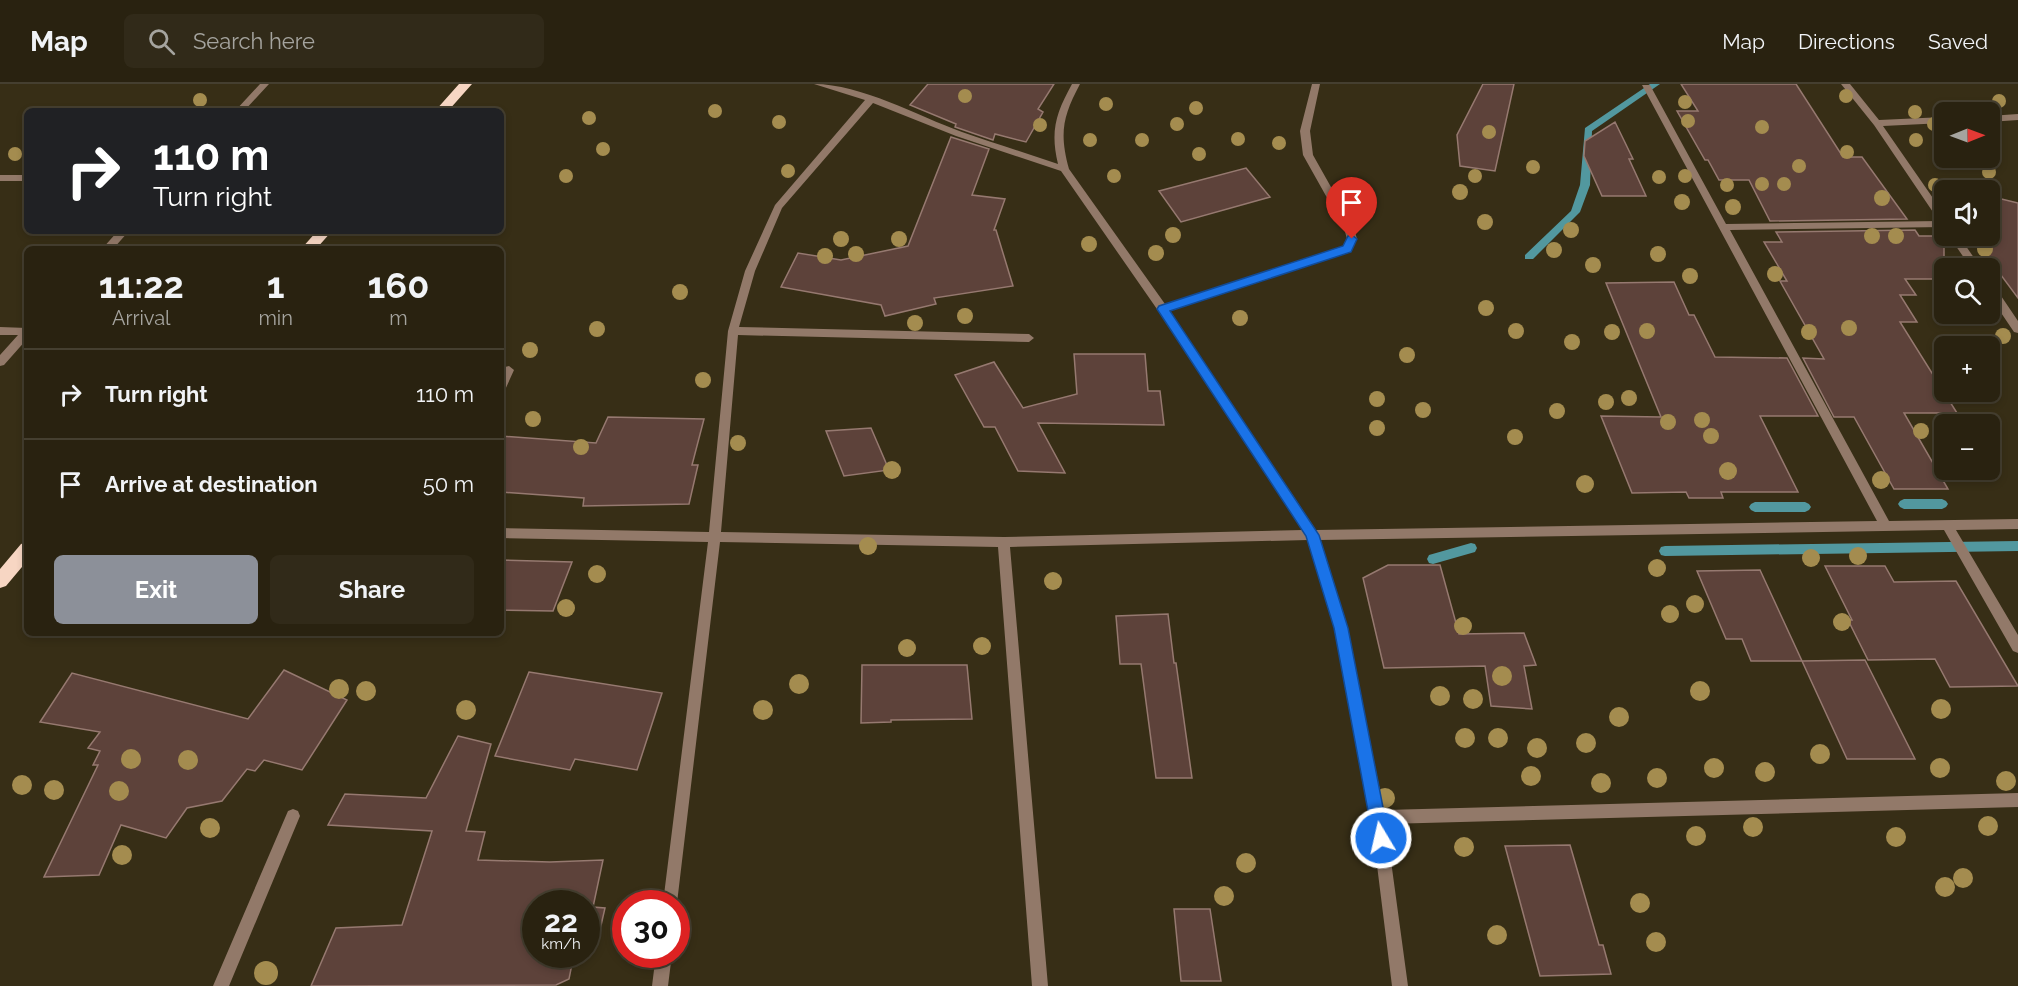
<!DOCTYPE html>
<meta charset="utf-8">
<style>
body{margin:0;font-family:Raleway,sans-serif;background:#312a19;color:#f1f3f6;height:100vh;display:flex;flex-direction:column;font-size:22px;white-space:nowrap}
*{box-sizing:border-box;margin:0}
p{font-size:20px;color:#a5a49f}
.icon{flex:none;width:33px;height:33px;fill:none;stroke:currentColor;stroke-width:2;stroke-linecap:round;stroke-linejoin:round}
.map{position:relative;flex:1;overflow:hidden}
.side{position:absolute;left:24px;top:162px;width:480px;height:390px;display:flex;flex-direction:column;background:#292210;border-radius:9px;box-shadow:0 3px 9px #0003,0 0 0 2px #453f30}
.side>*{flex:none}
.hud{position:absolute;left:24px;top:24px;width:480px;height:126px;border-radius:9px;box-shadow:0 3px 9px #0003,0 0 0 2px #453f30;background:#202124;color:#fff;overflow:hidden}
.needle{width:39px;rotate:89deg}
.controls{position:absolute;left:1934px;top:18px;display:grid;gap:12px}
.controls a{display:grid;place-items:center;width:66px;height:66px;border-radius:9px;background:#292210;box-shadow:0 3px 9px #0003,0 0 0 2px #453f30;font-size:30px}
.speed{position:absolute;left:522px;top:806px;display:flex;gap:12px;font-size:30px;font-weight:700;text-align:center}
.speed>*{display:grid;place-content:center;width:78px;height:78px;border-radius:50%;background:#292210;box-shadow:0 3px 9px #0003,0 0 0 2px #453f30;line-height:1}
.speed small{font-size:15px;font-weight:400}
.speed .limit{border:9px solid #d22;background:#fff;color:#111}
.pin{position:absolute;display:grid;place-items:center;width:51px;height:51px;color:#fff;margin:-62px -26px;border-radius:50% 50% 50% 0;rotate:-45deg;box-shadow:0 0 6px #0007}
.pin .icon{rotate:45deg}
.me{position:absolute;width:66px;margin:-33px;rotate:351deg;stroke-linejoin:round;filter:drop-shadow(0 0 4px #0008)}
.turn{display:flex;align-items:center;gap:21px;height:126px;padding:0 30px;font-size:27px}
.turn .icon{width:78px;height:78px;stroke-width:2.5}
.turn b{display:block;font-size:42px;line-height:51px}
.eta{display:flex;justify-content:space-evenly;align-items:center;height:102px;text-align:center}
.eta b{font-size:36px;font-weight:700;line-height:42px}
.cta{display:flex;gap:12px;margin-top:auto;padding:12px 30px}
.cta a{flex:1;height:69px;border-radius:9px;background:#8c9099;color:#fff;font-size:24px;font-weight:700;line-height:69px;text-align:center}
.cta a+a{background:#312a19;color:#f1f3f6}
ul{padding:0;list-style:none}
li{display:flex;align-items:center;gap:18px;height:90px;padding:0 30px;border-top:2px solid #453f30}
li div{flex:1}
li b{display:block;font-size:22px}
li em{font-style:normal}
header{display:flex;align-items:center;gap:36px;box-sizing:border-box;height:84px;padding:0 30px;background:#292210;border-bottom:2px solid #453f30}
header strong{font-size:28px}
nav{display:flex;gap:33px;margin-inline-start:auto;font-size:21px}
.search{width:420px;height:54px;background:#312a19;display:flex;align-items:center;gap:15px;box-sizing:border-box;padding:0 21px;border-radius:9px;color:#a5a49f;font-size:22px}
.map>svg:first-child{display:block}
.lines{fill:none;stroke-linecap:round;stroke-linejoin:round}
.stream{fill:#52989f;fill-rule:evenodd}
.building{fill:#5d423a;stroke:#967970;stroke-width:1.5}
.minor{fill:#927969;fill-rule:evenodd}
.trunk{fill:#f7d6c3;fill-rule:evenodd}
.tree{fill:#a48c4f}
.route{fill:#1a73e8;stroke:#114b97;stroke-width:1.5}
</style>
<header>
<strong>Map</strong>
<div class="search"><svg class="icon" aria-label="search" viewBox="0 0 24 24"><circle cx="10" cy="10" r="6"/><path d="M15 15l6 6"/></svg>Search here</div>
<nav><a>Map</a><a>Directions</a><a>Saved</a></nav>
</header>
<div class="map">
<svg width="2018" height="902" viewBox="0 0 2018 902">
<rect width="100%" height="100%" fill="#372e16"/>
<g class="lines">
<path class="stream" d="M1650 0H1660L1592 47 1590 101 1580 128 1533 175H1525V171L1571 127 1580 101 1585 44Z
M1904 415H1942L1946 417 1948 420 1946 423 1942 425H1904L1900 423 1898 420 1900 417Z
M1755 418H1805L1809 420 1811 423 1809 426 1805 428H1755L1751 426 1749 423 1751 420Z
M2018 457V467L1665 472 1661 471 1659 467 1661 463 1665 462Z
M1471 459 1475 460 1477 464 1475 468 1433 480 1429 479 1427 475 1429 471Z"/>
</g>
<path class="building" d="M928 0H1054L1038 25 1043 28 1026 58 995 50 993 56 955 43 956 40 910 21Z
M1483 0H1514L1495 87 1460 82 1457 51Z
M1681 0H1796L1843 73H1862L1907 135 1770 137 1749 96H1719L1708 76H1705L1677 27H1698Z
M1615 38 1633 75H1629L1646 112H1602L1584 72 1585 57Z
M951 53 989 65 972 111 1005 115 994 146H996L1013 202 934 214 936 220 885 232 881 221 781 203 798 169 841 176 908 162Z
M1246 84 1270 113 1181 138 1159 107Z
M1989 112 2018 119V214L1972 152H1989Z
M1915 146 1919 152H1944V195H1905L1916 211H1900L1917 238H1900L1957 329H1904L1948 405H1894L1854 333H1834L1803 274 1824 275 1780 197H1787L1764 158H1782L1776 148Z
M1674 198 1689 231H1694L1715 273 1787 274 1818 332H1760L1798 408H1721L1723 414H1689L1686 408 1632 409 1601 332 1661 333 1606 199Z
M1074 270H1145L1148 307H1160L1164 341 1038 339 1065 389 1018 387 995 343H984L955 291 994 278 1023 324 1077 310Z
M608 333 704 335 692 381H698L689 420 583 422 584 414 501 408V352L596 359Z
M871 344 889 386 844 392 826 347Z
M501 476 572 478 553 527 501 526Z
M1388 481H1440L1459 550 1524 549 1536 581 1524 582 1532 625 1491 622 1485 582 1384 584 1363 494Z
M1825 482H1885L1894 498 1956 497 2018 602 1950 603 1935 575 1868 576 1848 536H1852Z
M1760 486 1802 577H1751L1742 555H1726L1697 487Z
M1168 530 1174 579H1176L1192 694H1156L1141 580H1120L1116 532Z
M1865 576 1915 675H1847L1802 577Z
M862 581H967L972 635 891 636V638L861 639Z
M284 586 347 616 302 686 264 676 255 687 247 685 222 717 187 724 166 754 121 741 99 791 44 793 98 681H93L100 667 88 664 100 648 40 638 72 589 248 635Z
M529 588 662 609 637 686 575 675 570 686 495 672Z
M458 652 491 660 466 747 485 748 478 776 550 778 603 776 593 823 605 824 597 859H586V819H536V870H574L569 895 556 901 311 902 336 844 402 841 432 747 328 741 345 710 426 714Z
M1570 761 1599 861H1603L1611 890 1540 892 1505 762Z
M1174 825H1210L1221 897H1181Z"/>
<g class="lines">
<path class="minor" d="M260 0H269L244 27H235Z
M814 0C861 0 918 32 962 48 993 59 1026 69 1058 80 1050 47 1056 29 1072 0H1080C1063 32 1059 49 1069 85L1165 220 1343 163 1347 155 1344 144 1303 71 1300 47 1312 0H1320L1310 47 1313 71 1354 144 1357 155 1351 167 1170 227 1316 446 1877 437 1642 1H1650L1726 140 1939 137 1874 41 1841 0H1850L1879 36 1944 33V39L1883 42 1944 130V143L1730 146 1889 437 2018 435V445L1956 446 2018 551V569L2013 567 1944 446 1320 456 1347 545 1384 726 2018 709V723L1386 740 1408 902H1392L1371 733 1335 545 1308 456 1010 463 1048 902H1032L998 463 720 458 677 819 676 821V819H663L708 458 501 454V444L709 448 728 247 745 187 775 121 865 16ZM873 19 956 52 1061 87 1159 228 1303 446 1004 453 721 448 738 251 1029 258 1034 254 1029 250 739 243 755 187 782 124Z
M2018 30V36L1989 38V32Z
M0 91H27V97H0Z
M118 147H129L113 165H102Z
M1949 152H1959L1981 184H1971Z
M1989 199 1993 200 2018 237V249L2014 248 1989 211Z
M0 243 27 244V255L4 281 0 282V271L18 251H0Z
M509 282 514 286 505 306 501 307V291L505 283Z
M293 725 298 727 300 732 229 902H213L288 727Z
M656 870H672L668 902H652Z"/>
<path class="trunk" d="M459 0H472L448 27H435Z
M317 147H332L316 165H301Z
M27 458V477L6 502 0 504V485L21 460Z"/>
</g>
<g class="tree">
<circle cx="965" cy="12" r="7"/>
<circle cx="1846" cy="12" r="7"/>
<circle cx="200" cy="16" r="7"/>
<circle cx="1999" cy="17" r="7"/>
<circle cx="1685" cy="18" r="7"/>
<circle cx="1106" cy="20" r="7"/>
<circle cx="1196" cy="24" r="7"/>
<circle cx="715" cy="27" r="7"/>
<circle cx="1915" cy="28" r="7"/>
<circle cx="589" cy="34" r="7"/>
<circle cx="1688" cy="37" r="7"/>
<circle cx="779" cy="38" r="7"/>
<circle cx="1177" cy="40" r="7"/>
<circle cx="1934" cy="40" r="7"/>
<circle cx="1040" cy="41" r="7"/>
<circle cx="1762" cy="43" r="7"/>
<circle cx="1489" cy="48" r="7"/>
<circle cx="1238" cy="55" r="7"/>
<circle cx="1090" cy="56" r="7"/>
<circle cx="1142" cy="56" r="7"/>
<circle cx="1916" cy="56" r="7"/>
<circle cx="1279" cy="59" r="7"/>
<circle cx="603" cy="65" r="7"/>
<circle cx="1847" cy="68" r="7"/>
<circle cx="15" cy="70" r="7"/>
<circle cx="1199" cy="70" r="7"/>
<circle cx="1799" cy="82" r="7"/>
<circle cx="1533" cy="83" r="7"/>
<circle cx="788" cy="87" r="7"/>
<circle cx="1989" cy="88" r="7"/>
<circle cx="566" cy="92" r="7"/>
<circle cx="1114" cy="92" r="7"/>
<circle cx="1475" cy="92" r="7"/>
<circle cx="1685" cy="92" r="7"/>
<circle cx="1659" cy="93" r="7"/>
<circle cx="1762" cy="100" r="7"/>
<circle cx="1784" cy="100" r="7"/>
<circle cx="1727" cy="101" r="7"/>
<circle cx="1935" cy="101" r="7"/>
<circle cx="1460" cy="108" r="8"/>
<circle cx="1882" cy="114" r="8"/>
<circle cx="1682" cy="118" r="8"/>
<circle cx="1733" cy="123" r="8"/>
<circle cx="1485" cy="138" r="8"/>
<circle cx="1571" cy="146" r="8"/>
<circle cx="1173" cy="151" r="8"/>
<circle cx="1872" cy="152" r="8"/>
<circle cx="1896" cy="152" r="8"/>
<circle cx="841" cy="155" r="8"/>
<circle cx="899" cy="155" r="8"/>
<circle cx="1089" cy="160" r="8"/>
<circle cx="1985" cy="165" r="8"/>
<circle cx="1554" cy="166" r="8"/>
<circle cx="1156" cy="169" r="8"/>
<circle cx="856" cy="170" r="8"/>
<circle cx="1658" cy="170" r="8"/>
<circle cx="825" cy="172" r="8"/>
<circle cx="1593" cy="181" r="8"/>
<circle cx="1775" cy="190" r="8"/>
<circle cx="1690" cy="192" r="8"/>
<circle cx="680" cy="208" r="8"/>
<circle cx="1486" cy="224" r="8"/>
<circle cx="965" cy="232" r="8"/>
<circle cx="1240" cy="234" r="8"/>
<circle cx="915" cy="239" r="8"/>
<circle cx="1849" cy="244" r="8"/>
<circle cx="597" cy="245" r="8"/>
<circle cx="1516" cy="247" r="8"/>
<circle cx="1647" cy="247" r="8"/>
<circle cx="1612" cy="248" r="8"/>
<circle cx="1809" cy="248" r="8"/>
<circle cx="2003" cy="252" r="8"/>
<circle cx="1572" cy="258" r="8"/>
<circle cx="530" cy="266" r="8"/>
<circle cx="1407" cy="271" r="8"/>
<circle cx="703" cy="296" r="8"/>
<circle cx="1629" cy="314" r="8"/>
<circle cx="1377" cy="315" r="8"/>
<circle cx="1606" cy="318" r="8"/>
<circle cx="1423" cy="326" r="8"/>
<circle cx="1557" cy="327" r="8"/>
<circle cx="533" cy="335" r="8"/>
<circle cx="1702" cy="336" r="8"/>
<circle cx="1668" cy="338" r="8"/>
<circle cx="1377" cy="344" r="8"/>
<circle cx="1921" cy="347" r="8"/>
<circle cx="1711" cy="352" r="8"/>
<circle cx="1515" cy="353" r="8"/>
<circle cx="738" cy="359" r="8"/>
<circle cx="581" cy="363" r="8"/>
<circle cx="892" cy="386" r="9"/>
<circle cx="1728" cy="387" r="9"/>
<circle cx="1881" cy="396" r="9"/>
<circle cx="1585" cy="400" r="9"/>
<circle cx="868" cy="462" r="9"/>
<circle cx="1858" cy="472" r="9"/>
<circle cx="1811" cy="474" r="9"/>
<circle cx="1657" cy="484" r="9"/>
<circle cx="597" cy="490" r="9"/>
<circle cx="1053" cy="497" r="9"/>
<circle cx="1695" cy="520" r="9"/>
<circle cx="566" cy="524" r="9"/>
<circle cx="1670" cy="530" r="9"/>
<circle cx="1842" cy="538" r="9"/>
<circle cx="1463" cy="542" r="9"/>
<circle cx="982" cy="562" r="9"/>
<circle cx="907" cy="564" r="9"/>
<circle cx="1502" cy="592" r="10"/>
<circle cx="799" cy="600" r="10"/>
<circle cx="339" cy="605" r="10"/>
<circle cx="366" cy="607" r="10"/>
<circle cx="1700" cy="607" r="10"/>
<circle cx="1440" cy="612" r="10"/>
<circle cx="1473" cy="615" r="10"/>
<circle cx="1941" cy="625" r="10"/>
<circle cx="466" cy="626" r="10"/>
<circle cx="763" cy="626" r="10"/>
<circle cx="1619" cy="633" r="10"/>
<circle cx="1465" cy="654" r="10"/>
<circle cx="1498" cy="654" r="10"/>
<circle cx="1586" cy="659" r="10"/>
<circle cx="1537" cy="664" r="10"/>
<circle cx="1820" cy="670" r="10"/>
<circle cx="131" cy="675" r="10"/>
<circle cx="188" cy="676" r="10"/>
<circle cx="1714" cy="684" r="10"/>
<circle cx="1940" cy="684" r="10"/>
<circle cx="1765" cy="688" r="10"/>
<circle cx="1531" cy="692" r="10"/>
<circle cx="1657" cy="694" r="10"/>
<circle cx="2006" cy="697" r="10"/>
<circle cx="1601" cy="699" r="10"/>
<circle cx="22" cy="701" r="10"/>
<circle cx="54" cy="706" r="10"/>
<circle cx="119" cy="707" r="10"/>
<circle cx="1385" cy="714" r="10"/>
<circle cx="1988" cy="742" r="10"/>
<circle cx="1753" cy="743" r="10"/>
<circle cx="210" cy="744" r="10"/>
<circle cx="1696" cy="752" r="10"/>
<circle cx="1896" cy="753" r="10"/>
<circle cx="1464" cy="763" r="10"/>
<circle cx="122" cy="771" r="10"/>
<circle cx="1246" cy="779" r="10"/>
<circle cx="1963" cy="794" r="10"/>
<circle cx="1945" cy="803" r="10"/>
<circle cx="1224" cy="812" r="10"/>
<circle cx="1640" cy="819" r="10"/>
<circle cx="1497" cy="851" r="10"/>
<circle cx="1656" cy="858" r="10"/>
<circle cx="266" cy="889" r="12"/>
</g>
<path class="route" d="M1352 151 1357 155 1351 168 1170 227 1319 451 1348 544 1389 754 1386 760 1381 762 1375 760 1373 754 1334 544 1306 452 1157 225 1159 222 1343 162 1348 152Z"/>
</svg>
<div class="controls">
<a><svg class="needle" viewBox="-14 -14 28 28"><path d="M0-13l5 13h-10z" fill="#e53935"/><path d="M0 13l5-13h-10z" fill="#a5a49f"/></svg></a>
<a><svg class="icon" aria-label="sound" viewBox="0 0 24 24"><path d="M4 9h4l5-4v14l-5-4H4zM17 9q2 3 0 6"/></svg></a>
<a><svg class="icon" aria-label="search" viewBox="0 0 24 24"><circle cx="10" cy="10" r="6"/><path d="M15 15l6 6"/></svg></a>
<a>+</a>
<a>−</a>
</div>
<div class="speed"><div>22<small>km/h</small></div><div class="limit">30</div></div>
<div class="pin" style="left:1352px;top:155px;background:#d93025"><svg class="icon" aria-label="arrive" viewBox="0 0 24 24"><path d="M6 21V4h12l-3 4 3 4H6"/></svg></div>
<svg class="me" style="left:1381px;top:754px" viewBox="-20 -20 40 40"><circle r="17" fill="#1a73e8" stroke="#fff" stroke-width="3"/><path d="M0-11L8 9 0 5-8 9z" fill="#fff"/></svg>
<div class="hud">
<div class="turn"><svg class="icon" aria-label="right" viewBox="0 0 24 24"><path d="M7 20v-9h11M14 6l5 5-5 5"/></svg><div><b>110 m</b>Turn right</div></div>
</div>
<section class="side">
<div class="eta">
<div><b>11:22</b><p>Arrival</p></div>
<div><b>1</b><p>min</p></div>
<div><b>160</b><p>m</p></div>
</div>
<ul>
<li><svg class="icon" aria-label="right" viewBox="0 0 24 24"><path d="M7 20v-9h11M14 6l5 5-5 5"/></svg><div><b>Turn right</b></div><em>110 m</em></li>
<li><svg class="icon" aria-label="arrive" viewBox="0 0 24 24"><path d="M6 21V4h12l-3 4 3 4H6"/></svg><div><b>Arrive at destination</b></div><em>50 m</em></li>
</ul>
<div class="cta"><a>Exit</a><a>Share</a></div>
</section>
</div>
